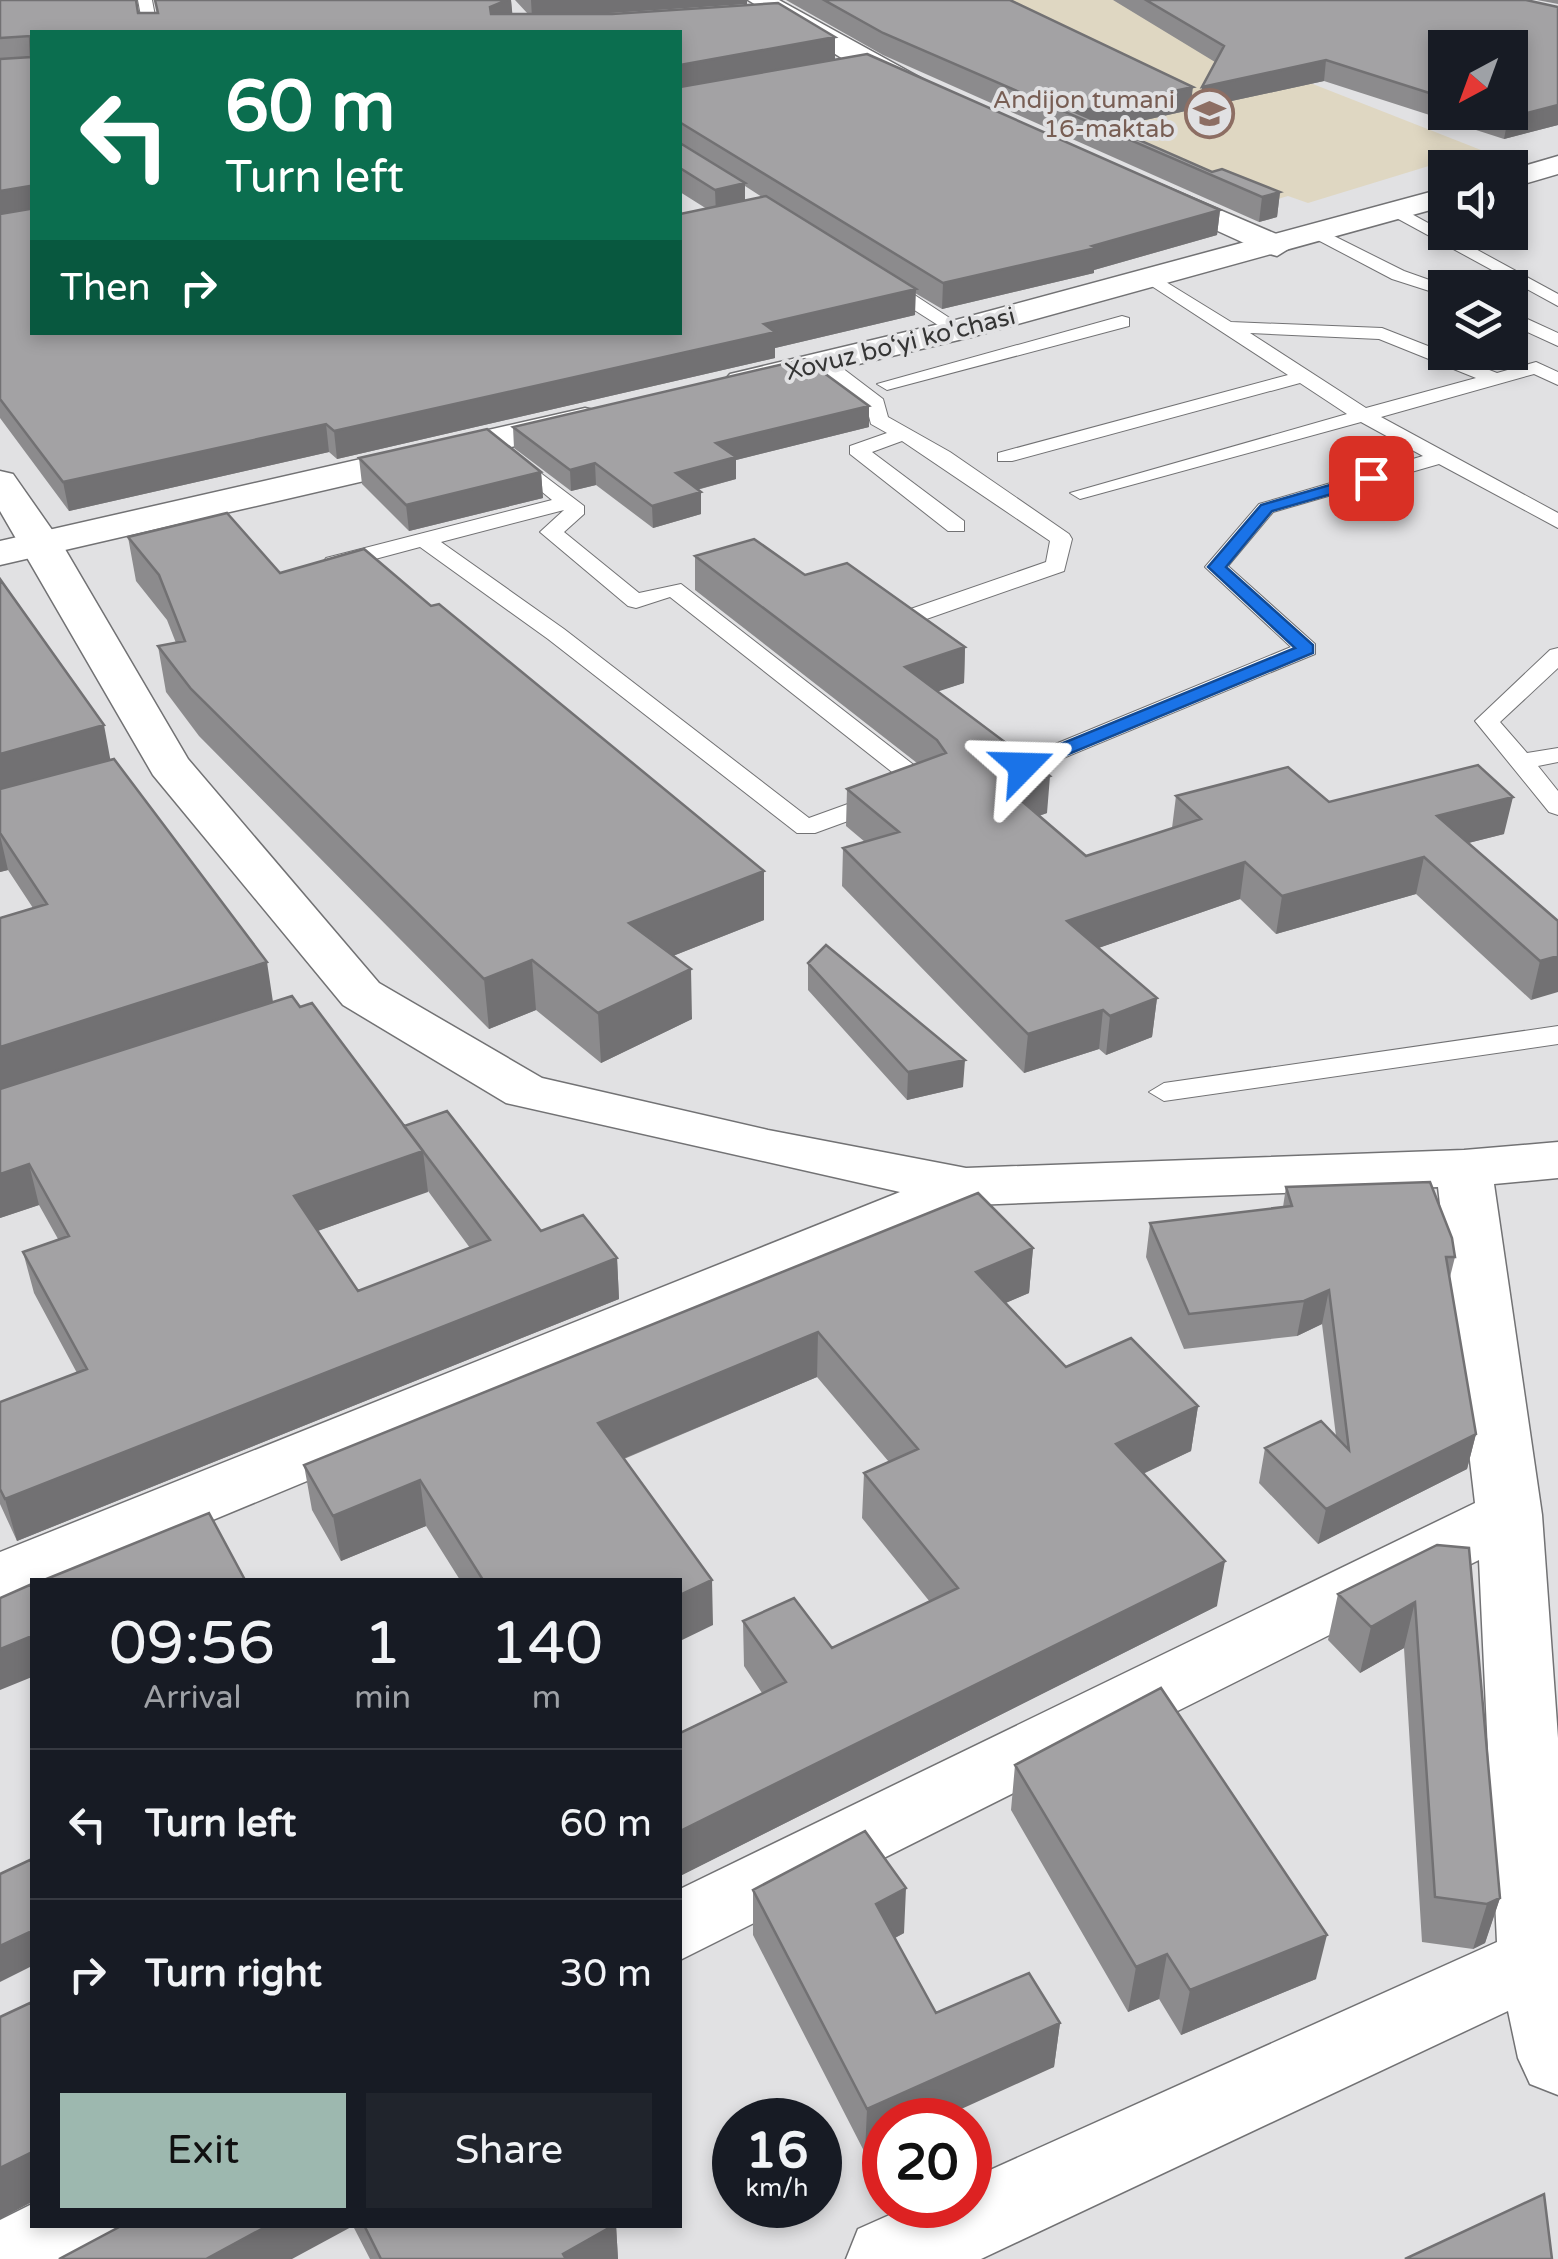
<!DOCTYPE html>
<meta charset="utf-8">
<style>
body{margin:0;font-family:"Varela Round",sans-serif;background:#20242c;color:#f1f3f6;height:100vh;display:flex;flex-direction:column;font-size:38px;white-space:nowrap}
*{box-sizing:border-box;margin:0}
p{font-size:32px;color:#9ea1a6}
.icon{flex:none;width:55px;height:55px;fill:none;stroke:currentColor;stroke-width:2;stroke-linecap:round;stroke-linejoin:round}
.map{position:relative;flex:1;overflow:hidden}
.sheet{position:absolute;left:30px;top:1578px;width:652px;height:650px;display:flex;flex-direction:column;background:#171b24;border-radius:0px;box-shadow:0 5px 15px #0003}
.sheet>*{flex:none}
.banner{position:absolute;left:30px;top:30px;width:652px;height:305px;border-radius:0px;box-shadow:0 5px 15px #0003;background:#0b6e4f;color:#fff;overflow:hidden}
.needle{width:65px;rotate:221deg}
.fabs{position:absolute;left:1428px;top:30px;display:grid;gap:20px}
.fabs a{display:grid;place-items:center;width:100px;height:100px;border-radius:0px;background:#171b24;box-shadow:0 5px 15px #0003;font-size:50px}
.speed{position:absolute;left:712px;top:2098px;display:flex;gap:20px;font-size:50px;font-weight:700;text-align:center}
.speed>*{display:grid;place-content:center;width:130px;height:130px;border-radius:50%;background:#171b24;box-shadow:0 5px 15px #0003;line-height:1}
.speed small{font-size:25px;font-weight:400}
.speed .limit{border:15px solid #d22;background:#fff;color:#111}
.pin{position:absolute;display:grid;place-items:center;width:85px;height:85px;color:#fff;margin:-42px;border-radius:20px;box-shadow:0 5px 15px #0006}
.me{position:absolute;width:110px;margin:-55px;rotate:68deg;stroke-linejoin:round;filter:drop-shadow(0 0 8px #0008)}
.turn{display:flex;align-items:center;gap:35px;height:210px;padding:0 30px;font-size:45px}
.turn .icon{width:130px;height:130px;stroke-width:2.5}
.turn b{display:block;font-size:70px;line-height:85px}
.then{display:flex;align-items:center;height:95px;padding:0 30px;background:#0003;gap:20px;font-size:38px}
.eta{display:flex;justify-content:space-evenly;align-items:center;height:170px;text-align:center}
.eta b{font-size:60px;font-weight:600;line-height:70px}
.button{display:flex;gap:20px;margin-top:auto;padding:20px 30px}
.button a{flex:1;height:115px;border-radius:0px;background:#9db8af;color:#111;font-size:40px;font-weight:600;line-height:115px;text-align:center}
.button a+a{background:#20242c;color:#f1f3f6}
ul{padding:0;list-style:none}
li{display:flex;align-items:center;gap:30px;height:150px;padding:0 30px;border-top:2px solid #363941}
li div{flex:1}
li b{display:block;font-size:38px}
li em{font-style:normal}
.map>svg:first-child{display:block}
.education{fill:#dfd7c2}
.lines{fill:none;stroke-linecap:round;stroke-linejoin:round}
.service-casing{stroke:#727274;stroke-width:2}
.minor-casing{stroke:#727274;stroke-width:3}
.tertiary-casing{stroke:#727274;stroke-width:3}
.secondary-casing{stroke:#727274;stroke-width:3}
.service{fill:#fff;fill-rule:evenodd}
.minor{fill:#fff;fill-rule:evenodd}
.tertiary{fill:#fff;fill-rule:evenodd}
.secondary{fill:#fff;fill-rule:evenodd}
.wall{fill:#8c8b8d;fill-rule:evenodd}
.shaded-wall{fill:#727173}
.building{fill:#a3a2a4;stroke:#727173;stroke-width:2.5}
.route{fill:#1a73e8;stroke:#114b97;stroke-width:2.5}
.labels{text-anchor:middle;stroke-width:8;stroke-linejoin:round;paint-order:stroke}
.far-education-label{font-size:25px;fill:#785e54;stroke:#e1e1e3;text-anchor:end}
.far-street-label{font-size:25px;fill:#353535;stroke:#e1e1e3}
</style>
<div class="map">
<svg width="1558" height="2259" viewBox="0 0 1558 2259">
<rect width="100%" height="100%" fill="#e1e1e3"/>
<path class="education" d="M968 0H1249L1295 77 1481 150 1308 203 1288 196 1267 202 897 51Z"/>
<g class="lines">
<defs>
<path id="service" d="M138 0H152L158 32H144Z
M1397 206 1558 294V306L1391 215V207Z
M1320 229 1404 271 1452 288H1445V296L1392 279 1314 238 1311 234Z
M1153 274 1231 322 1382 328 1497 373 1536 362 1558 372V385L1534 374 1381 417 1558 513V528L1439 464 1273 512 1228 566 1315 644V654L1032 771H1014L1011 766 1014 761 1291 647 1205 567 1259 504 1423 456 1361 422 1080 499 1070 493 1347 414 1300 383 1012 461H998V453L1288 375 1147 283V275ZM1250 333 1379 339 1476 378 1366 408Z
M875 277H887L968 330 952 334 875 285Z
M1510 311 1558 333V346L1510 324Z
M1122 316 1129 318V326L887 390 877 384Z
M815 358H829L883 399 888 417 950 452 1069 534 1072 539 1064 571 915 623H899V613L1046 562 1050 541 902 441 872 452 964 521V531H948L850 454V446L887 433 871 424 866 405 815 366Z
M509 449 584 506V514L564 532 639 593 681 584 933 780 937 785 933 790 815 833H797L548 639 420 547 334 570 323 563 326 558 552 500 502 459V451ZM564 510 540 532 628 606 636 608 670 597 906 783 809 818 564 629 441 542Z
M1558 648V668L1500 722 1527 753 1558 748V762L1538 766 1558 791V815L1549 812 1475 721 1550 650Z
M1558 1026V1044L1164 1101 1149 1092 1164 1083Z"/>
<path id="minor" d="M0 471 13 474 62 544 188 759 379 983 542 1078 768 1130 966 1168 1464 1150 1558 1142V1178L1494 1184 1542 1515 1558 1738V2095L1530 2084 1518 2058 1508 2011 981 2259H846L858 2229 912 2205H970V2179L1497 1942 1479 1560 680 1960V1889L1475 1503 1438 1187 973 1205 68 1580H32V1595L0 1606V1552L900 1192 506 1103 343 1005 153 775 0 511Z
M32 2204V2225H121L109 2254 99 2259H0V2220Z"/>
<path id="tertiary" d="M748 0H779L937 87 923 95 861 70Z
M1152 181 1288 239 1293 246 1277 256 1266 253 1141 196 1137 190 1141 184Z"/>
<path id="secondary" d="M1558 156V174L1510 188V170Z
M1445 188V206L971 337 742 392 730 388 724 381 730 374 952 321Z
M585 408 598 411 603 419 598 427 0 565V541Z"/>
</defs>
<use href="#service" class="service-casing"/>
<use href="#minor" class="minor-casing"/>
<use href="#tertiary" class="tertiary-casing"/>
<use href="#secondary" class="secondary-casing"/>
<use href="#service" class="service"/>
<use href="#minor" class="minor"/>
<use href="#tertiary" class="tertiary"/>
<use href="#secondary" class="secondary"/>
</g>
<path class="wall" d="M0 0 138 13H157L155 0H511L512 14H528L515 0H747V4L598 14 835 37V59L762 73 1220 210 1217 235 1094 270V273L942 309 915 293V315L775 348V358L337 459 329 452 69 511 0 418ZM32 32H680V192L707 209 680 332ZM745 186 762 197 745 201Z
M786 0H1010L1190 110 1110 128 1212 172 1280 192 1277 217 1259 222 883 55Z
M1113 0H1526L1558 7V125L1504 139 1324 81 1199 108 1215 62ZM1445 48 1510 112H1445Z
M1537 0H1558V4Z
M869 406V427L736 460V479L697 490 701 492V514L653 528 596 485 571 491 514 448 513 427Z
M359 458 541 472 543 498 409 531 362 484Z
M128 537 280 573 431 606 764 871V920L673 956 692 1019 601 1063 536 1010 489 1029 199 736 166 692 158 646 176 643 167 620 136 581Z
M695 556 805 575 965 647 964 683 937 691 1047 813 1039 816 1086 856 1172 828 1176 796 1329 802 1504 834 1468 843 1558 921 1531 1000 1416 894 1276 934 1240 899 1098 948 1157 998 1152 1037 1106 1055 1099 1049 1024 1073 842 886 843 848 865 842 846 826 847 789 917 763 695 590Z
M0 579 110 760 273 1002 300 1007 405 1126 541 1231 617 1258 619 1299 17 1541 0 1504V1402L77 1373 34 1293 23 1252 58 1239 39 1205 0 1218 33 908 8 870 0 872ZM428 1191 470 1248 358 1291 318 1231Z
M808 963 963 1087 907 1100 808 990Z
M1286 1187 1455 1257 1450 1277 1476 1434 1467 1469 1318 1544 1259 1483 1265 1448 1336 1436 1322 1324 1297 1336 1184 1349 1146 1257 1150 1223 1283 1207Z
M1033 1248 1029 1293 1005 1303 1066 1367 1198 1406 1191 1451 1143 1474 1217 1606 680 1876V1733L762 1693 744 1666 743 1621 832 1648 930 1602 862 1518 864 1473 889 1462 817 1377 624 1459 713 1625 680 1580H460L426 1526 341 1561 312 1510 304 1465Z
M1437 1545 1500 1898 1485 1943 1473 1949 1422 1942 1404 1648 1360 1673 1328 1640 1338 1594Z
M1015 1765 1316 1979 1181 2035 1159 1999 1128 2012 1011 1810Z
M753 1890 904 1933 895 1938 936 2013 1060 2023 1054 2067 885 2120V2144L865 2153 753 1935Z
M123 2225H616L618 2259H370L353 2226Z"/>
<path class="shaded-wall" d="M507 0H511L513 20 491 29 490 7Z
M531 0H747V4L532 18Z
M835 37V59L680 88V65Z
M1326 60 1324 81 1199 108 1202 87Z
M1193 87 1190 110 1105 129 1075 112Z
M1558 105V125L1504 139 1508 118Z
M745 183V207L716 214 715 190Z
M30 186 32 210 0 216V191Z
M1280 192 1277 217 1259 222 1262 197Z
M1220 210 1217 235 1094 270V273L942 309 943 283 1092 246Z
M916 289 915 315 775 348V358L337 459 334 431 764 324Z
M869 406V427L736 460V479L677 495 676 473 716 443Z
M326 424 329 452 69 511 63 482Z
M595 463 596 485 571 491 570 470Z
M541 472 543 498 409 531 406 505Z
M701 492V514L653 528 652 506Z
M965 647 964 683 903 703 905 667Z
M104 725 111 763 0 794V754Z
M1050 776 1047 813 1006 827 1009 790Z
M1513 797 1504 834 1429 853 1437 816Z
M0 835 8 870 0 872Z
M1424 857 1416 894 1276 934 1282 896Z
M1245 862 1240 899 1064 960 1067 921Z
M764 871V920L632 972 629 923Z
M1558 956V992L1531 1000 1540 961Z
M532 960 536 1010 489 1029 484 979Z
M267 962 273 1002 0 1091V1047Z
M691 969 692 1019 601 1063 598 1013Z
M1157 998 1152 1037 1106 1055 1110 1016Z
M1103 1010 1099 1049 1024 1073 1028 1034Z
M965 1060 963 1087 907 1100 908 1072Z
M423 1151 428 1192 300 1237 294 1196Z
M29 1164 39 1205 0 1218V1174Z
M1033 1248 1029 1293 973 1317 976 1272Z
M617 1258 619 1299 17 1541 5 1499Z
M1329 1290 1322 1324 1297 1336 1304 1301Z
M818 1332 817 1377 601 1468 598 1423Z
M1198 1406 1191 1451 1110 1489 1116 1444Z
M1476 1434 1467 1469 1318 1544 1326 1509Z
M420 1480 426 1526 341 1561 333 1516Z
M1225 1561 1217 1606 680 1876V1831Z
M712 1580 713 1625 680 1641V1595Z
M1415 1602 1404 1648 1360 1673 1371 1627Z
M32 1636V1677L0 1690V1649Z
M906 1888 904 1933 874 1949 876 1904Z
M1500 1898 1485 1943 1473 1949 1487 1904Z
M32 1931V1966L0 1982V1946Z
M1327 1935 1316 1979 1181 2035 1190 1990Z
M1167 1954 1159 1999 1128 2012 1136 1967Z
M1060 2023 1054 2067 937 2120H885V2144L865 2153 867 2109Z
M32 2152V2202L0 2219V2168Z
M269 2225H353V2226L292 2259H206Z
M616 2225 618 2259H564L563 2254Z"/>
<path class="building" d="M0 0H136L138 13H158L155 0H507L490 7 491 14H612L778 3 835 37 680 65V32H32V332H680V214L766 196 916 289 764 324 775 332 334 431 326 424 63 482 0 399V214L30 209V186L0 191V59L31 57 30 36 0 38Z
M824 0H1010L1193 87 1075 112 1212 172 1222 169 1280 192 1262 197 883 33Z
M1146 0H1526L1558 7V105L1508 118 1491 112H1510V48H1445V98L1326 60 1202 87 1224 46Z
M867 54 1220 210 1092 246 1096 248 943 283 681 123 680 124V87Z
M680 143 745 183 715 190 680 168Z
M805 359 869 406 716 443 736 457 676 473 701 492 652 506 595 463 570 470 513 427Z
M487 429 541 472 406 505 359 458Z
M227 513 280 573 364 549 431 606 439 604 764 871 629 923 691 969 598 1013 532 960 484 979 191 689 158 646 185 641 159 575 128 537Z
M754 539 805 575 847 563 965 647 905 667 1050 776 1009 790 1086 856 1201 819 1176 796 1288 767 1329 802 1478 765 1513 797 1437 816 1558 921V956L1540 961 1424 857 1282 896 1245 862 1067 921 1157 998 1110 1016 1103 1010 1028 1034 843 848 899 832 847 789 946 753 937 740 695 556Z
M0 579 104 725 0 754Z
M114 759 267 962 0 1047V918L47 904 0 833V789Z
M826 945 965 1060 908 1072 808 963Z
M292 996 300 1007 312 1003 423 1151 294 1196 358 1291 490 1240 404 1126 447 1111 541 1231 583 1215 617 1258 5 1499 0 1489V1402L87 1369 23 1252 69 1236 29 1164 0 1174V1089Z
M1430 1182 1452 1238 1455 1257H1446L1476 1434 1326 1509 1265 1448 1321 1421 1349 1450 1329 1290 1304 1301 1189 1314 1150 1223 1292 1206 1286 1187Z
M978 1193 1033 1248 976 1272 1066 1367 1131 1338 1198 1406 1116 1444 1225 1561 680 1831V1733L786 1682 743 1621 794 1598 832 1648 958 1588 864 1473 918 1449 818 1332 598 1423 712 1580 680 1595V1580H483L420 1480 333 1516 304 1465Z
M209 1513 245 1580H44Z
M1437 1545 1469 1548 1500 1898 1487 1904 1435 1897 1415 1602 1371 1627 1338 1594Z
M32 1584V1636L0 1649V1598Z
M1161 1688 1327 1935 1190 1990 1167 1954 1136 1967 1015 1765Z
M865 1831 906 1888 876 1904 936 2013 1029 1973 1060 2023 867 2109 753 1890Z
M32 1859V1931L0 1946V1874Z
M32 2002V2152L0 2168V2017Z
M1544 2194 1552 2259H1405Z
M123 2225H269L206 2259H59Z
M364 2225H614L563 2254 566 2259H381Z"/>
<path class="route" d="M1371 473 1379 478 1377 481 1272 511 1226 567 1313 645V653L1030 770H1017V762L1295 648 1208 567 1261 505Z"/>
<defs>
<symbol id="school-ring" viewBox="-11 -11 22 22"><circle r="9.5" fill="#e1e1e3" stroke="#8d6e63" stroke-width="1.5"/><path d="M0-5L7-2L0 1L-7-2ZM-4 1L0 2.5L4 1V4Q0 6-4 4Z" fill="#8d6e63"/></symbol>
</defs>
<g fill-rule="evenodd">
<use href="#school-ring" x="1182" y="86" width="55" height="55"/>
</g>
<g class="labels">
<g class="far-education-label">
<text x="1175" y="108">Andijon tumani<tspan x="1175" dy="29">16-maktab</tspan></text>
</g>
<g class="far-street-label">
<text transform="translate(900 343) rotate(-14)" y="9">Xovuz bo‘yi ko'chasi</text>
</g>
</g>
</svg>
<div class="fabs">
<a><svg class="needle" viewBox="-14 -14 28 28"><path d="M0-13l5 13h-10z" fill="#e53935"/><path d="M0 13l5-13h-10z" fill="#9ea1a6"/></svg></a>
<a><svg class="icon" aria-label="sound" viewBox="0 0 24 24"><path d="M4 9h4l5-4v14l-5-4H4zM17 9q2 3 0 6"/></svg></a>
<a><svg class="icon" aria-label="layers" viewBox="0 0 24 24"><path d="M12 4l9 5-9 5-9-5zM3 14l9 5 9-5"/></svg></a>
</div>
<div class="speed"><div>16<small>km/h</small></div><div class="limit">20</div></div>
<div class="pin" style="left:1371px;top:478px;background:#d93025"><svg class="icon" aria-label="arrive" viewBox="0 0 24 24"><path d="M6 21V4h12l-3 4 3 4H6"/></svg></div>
<svg class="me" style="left:1023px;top:766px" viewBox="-20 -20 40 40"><path d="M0-17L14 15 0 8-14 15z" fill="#1a73e8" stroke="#fff" stroke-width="4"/></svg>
<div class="banner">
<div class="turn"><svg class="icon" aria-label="left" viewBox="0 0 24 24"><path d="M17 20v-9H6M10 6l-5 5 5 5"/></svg><div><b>60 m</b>Turn left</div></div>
<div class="then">Then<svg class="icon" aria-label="right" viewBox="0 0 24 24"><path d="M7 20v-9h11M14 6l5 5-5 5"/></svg></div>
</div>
<section class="sheet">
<div class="eta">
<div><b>09:56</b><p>Arrival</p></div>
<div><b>1</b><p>min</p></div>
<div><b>140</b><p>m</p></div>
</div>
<ul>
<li><svg class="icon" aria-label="left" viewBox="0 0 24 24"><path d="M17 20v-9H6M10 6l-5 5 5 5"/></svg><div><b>Turn left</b></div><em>60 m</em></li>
<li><svg class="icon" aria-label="right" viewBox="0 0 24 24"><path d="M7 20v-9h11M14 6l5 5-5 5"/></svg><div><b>Turn right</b></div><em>30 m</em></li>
</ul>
<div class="button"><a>Exit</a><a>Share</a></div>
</section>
</div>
